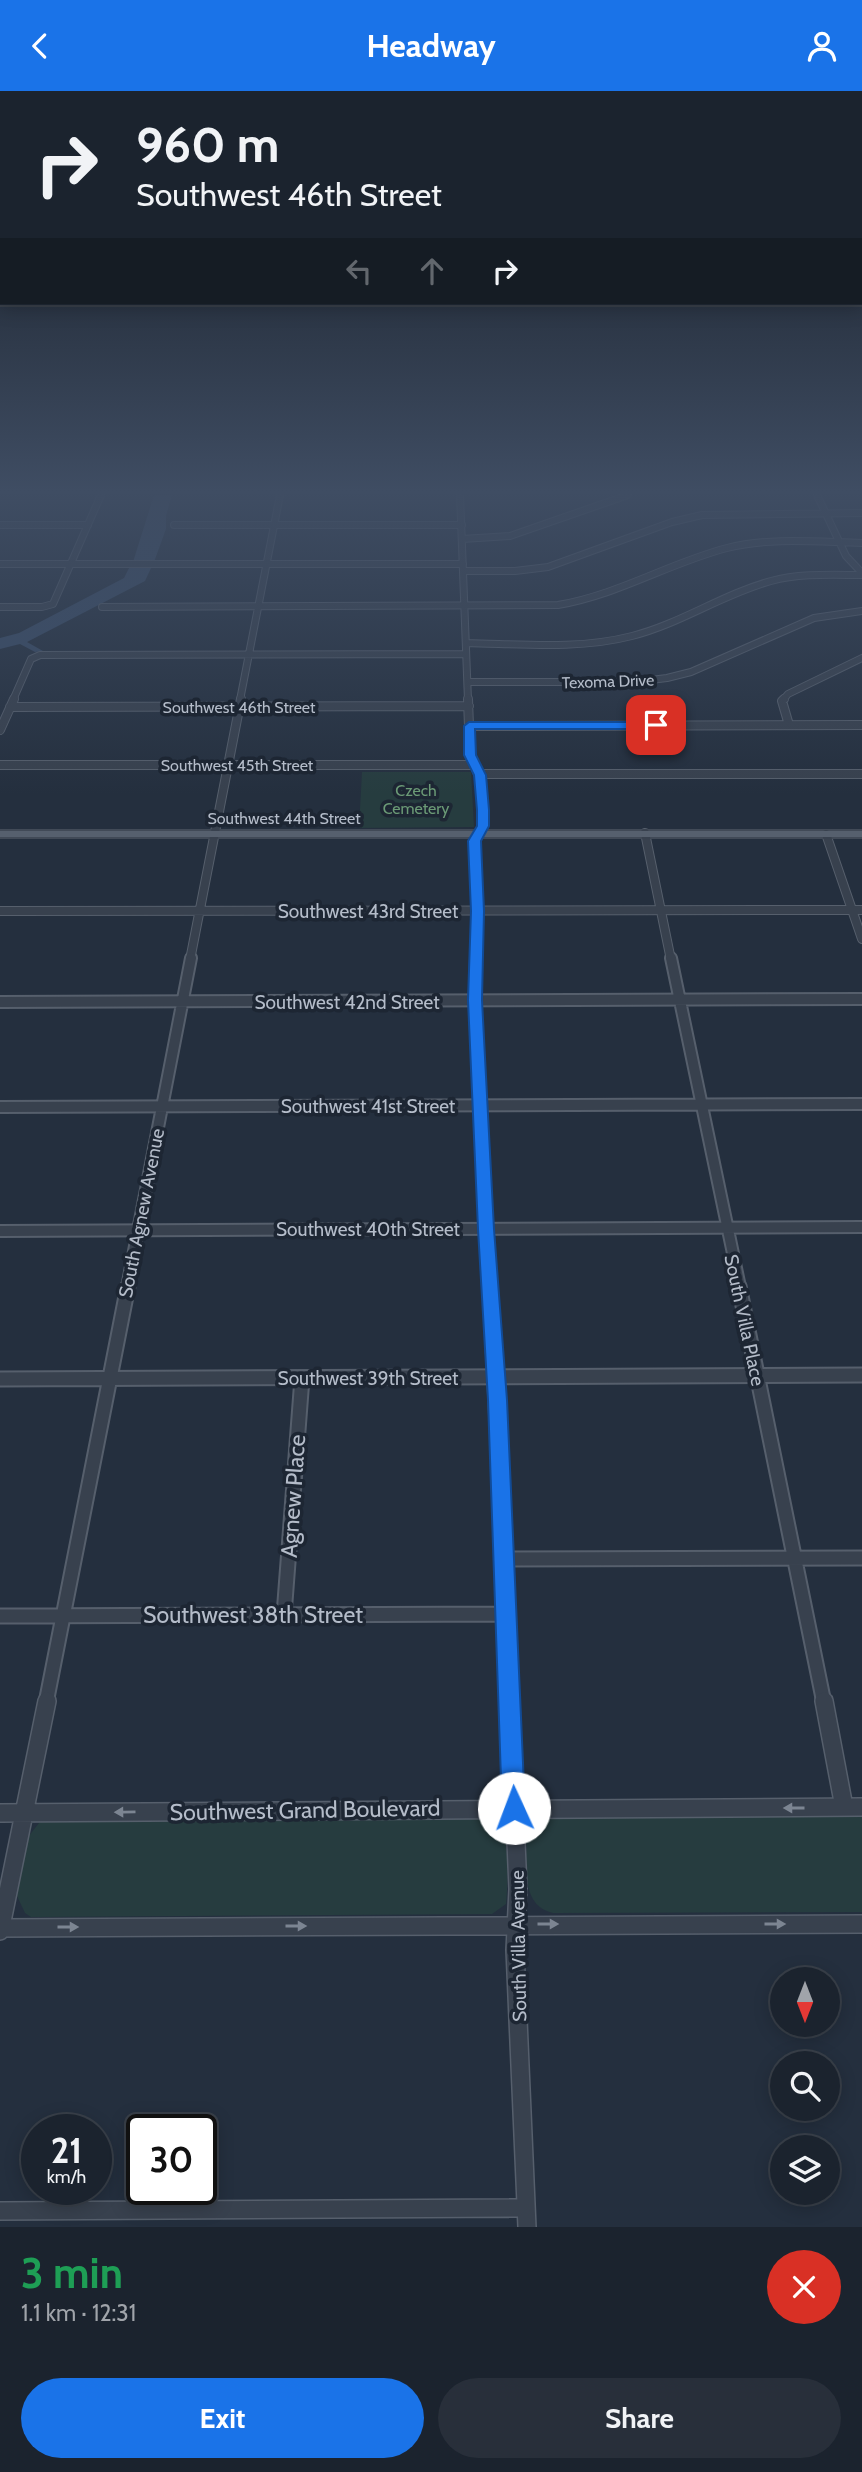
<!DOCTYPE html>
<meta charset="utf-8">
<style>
body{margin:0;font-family:Cabin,sans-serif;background:#282f3a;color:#f1f3f6;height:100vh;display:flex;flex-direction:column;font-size:26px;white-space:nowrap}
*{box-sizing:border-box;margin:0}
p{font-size:23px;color:#a0a4aa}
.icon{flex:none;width:38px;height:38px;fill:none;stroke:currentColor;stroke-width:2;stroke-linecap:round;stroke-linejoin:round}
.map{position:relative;height:2136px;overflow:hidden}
.side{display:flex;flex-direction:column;background:#1b232e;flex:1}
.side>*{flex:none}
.hud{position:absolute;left:0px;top:0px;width:863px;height:214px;box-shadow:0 4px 18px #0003,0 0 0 2px #39404a;background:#1b232e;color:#f1f3f6;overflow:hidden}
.needle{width:46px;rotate:180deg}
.fabs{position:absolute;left:770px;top:1876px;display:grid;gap:14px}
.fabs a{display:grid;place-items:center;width:70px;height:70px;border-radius:50%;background:#1b232e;box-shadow:0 4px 18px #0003,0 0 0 2px #39404a;font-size:35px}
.speed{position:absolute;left:21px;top:2023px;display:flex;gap:14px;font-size:35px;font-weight:700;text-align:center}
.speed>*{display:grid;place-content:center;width:91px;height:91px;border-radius:50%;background:#1b232e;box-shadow:0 4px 18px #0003,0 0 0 2px #39404a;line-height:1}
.speed small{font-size:18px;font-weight:400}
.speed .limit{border:4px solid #111;border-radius:10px;background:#fff;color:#111}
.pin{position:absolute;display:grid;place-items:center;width:60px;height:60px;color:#fff;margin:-30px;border-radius:14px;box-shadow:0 4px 10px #0006}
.me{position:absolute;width:77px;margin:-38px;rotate:358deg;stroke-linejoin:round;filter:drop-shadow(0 0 5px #0008)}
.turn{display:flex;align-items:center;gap:24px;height:147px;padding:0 21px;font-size:32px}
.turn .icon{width:91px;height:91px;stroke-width:2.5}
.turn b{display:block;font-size:49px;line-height:60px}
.lanes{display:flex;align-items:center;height:66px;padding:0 21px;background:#0003;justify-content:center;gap:35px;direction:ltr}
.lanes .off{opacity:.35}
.round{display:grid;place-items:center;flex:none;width:74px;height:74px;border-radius:37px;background:#282f3a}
.head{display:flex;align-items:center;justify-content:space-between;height:119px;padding:0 21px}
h1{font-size:42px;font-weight:700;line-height:52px;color:#1e9e55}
.action{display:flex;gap:14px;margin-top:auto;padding:14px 21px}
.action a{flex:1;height:80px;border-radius:42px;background:#1a73e8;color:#fff;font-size:28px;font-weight:700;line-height:80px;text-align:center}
.action a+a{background:#282f3a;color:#f1f3f6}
header{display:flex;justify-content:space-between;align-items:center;height:91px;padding:0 21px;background:#1a73e8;color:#fff;font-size:32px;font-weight:700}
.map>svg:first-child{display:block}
.green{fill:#263c3f}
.water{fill:#394c67}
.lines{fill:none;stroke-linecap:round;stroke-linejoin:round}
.minor-far4-casing{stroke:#565f6c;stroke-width:8}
.minor-far3-casing{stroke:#565f6c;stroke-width:10}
.minor-far2-casing{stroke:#565f6c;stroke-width:14}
.minor-far1-casing{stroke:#565f6c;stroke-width:17}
.minor-casing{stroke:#565f6c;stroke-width:20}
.major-casing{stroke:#414a57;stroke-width:4}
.minor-far4{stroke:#38414e;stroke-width:6}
.minor-far3{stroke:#38414e;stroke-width:8}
.minor-far2{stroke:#38414e;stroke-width:10}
.minor-far1{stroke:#38414e;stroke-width:13}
.minor{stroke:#38414e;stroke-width:17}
.major{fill:#56606e;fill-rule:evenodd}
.oneway{fill:#7c8592}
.route{fill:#1a73e8;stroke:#114b97;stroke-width:2}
.labels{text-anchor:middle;stroke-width:7;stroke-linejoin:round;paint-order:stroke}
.far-street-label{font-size:16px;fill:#b4bcc9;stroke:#1d2633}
.far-park-label{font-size:16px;fill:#6b9a76;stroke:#1d2633}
.street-label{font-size:19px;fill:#b4bcc9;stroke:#1d2633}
.near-street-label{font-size:23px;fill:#b4bcc9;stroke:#1d2633}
</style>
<header><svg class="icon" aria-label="back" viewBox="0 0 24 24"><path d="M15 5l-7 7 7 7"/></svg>Headway<svg class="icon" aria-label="person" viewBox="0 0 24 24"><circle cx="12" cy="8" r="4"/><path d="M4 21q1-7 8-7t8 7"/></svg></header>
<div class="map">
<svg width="862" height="2136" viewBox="0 0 862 2136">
<rect width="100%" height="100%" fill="#242f3e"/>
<path class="green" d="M362 681H471L474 736 359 737Z
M862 1723V1821L553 1822C518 1815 527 1767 527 1740L529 1732 543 1724Z
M488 1725C494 1727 498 1728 501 1734 509 1746 508 1797 506 1813L492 1823 31 1826 25 1822 17 1805 28 1746 39 1732 49 1727Z"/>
<path class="water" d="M154 404H172L166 425V438L154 471H133Z
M130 475H152L145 490 27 551 43 560 35 561 20 553 0 558V547L19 542 124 487Z"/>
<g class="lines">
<defs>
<path id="minor-far4" d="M460 404 468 609
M817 404 846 465 862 482
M0 434H88
M174 434H462
M462 448 510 445 628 404
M0 473H463
M463 480H515L548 476 672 431 702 424 862 422
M0 516H42L53 513 101 404
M102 516 558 514C618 504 669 472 727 457 771 446 817 451 862 452
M466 552C521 553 578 559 632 545 680 533 723 503 771 490 801 482 832 484 862 484
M468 591H634L667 587 691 581 814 527 862 520
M13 609 31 568 40 564 466 563
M240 609 280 404
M783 609 788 603 862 567"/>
<path id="minor-far3" d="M468 608 470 664 481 690 483 735 474 750 478 820 476 869
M784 608 782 610 789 634
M10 616 469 615
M469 635 862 634
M0 639 14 608
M0 674H473
M480 683H862
M645 742 671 869
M826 743 862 848
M0 820 862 819
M190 869 241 608"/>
<path id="minor-far2" d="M476 867 475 909 490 1196
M671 867 740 1196
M0 911 862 908
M0 1016 862 1013
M0 1140 862 1136
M127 1196 191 867"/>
<path id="minor-far1" d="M490 1195 511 1612
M739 1195 824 1612
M0 1288 862 1284
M504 1468 862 1467
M284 1524 302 1287
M0 1525 507 1523
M46 1612 128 1195"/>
<path id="minor" d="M510 1610 518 1798 515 1859 527 2136
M824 1610 844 1716
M0 1722 862 1716
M0 1837 862 1833
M0 1840 47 1610
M0 2120 525 2117"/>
<path id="major" d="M0 740H862V746H0Z"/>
</defs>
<use href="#minor-far4" class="minor-far4-casing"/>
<use href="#minor-far3" class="minor-far3-casing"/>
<use href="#minor-far2" class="minor-far2-casing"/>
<use href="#minor-far1" class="minor-far1-casing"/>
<use href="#minor" class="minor-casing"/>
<use href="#major" class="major-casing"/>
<use href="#minor-far4" class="minor-far4"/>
<use href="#minor-far3" class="minor-far3"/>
<use href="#minor-far2" class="minor-far2"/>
<use href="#minor-far1" class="minor-far1"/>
<use href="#minor" class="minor"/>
<use href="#major" class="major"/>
</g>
<defs><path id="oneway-solid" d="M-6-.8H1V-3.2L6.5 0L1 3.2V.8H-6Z" transform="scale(1.75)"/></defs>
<g class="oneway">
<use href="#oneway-solid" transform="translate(794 1717) rotate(180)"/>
<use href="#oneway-solid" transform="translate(125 1721) rotate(179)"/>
<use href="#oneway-solid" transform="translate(548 1833)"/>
<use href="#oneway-solid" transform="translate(775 1833)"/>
<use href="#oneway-solid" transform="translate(296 1835)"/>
<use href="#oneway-solid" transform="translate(68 1836)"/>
</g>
<linearGradient id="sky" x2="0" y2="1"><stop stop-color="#141a22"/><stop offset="0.57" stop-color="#3f4d63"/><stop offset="1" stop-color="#3f4d63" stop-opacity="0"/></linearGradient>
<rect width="862" height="703" fill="url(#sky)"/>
<path class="route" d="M469 631H656L661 634 656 638H475L476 664 486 684 489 719V735L481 750 484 820 482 909 494 1138 507 1309 525 1717 522 1725 514 1729 506 1725 502 1717 488 1309 478 1138 468 909 471 820 468 750 477 735V719L474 684 464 664V635Z"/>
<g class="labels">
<g class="far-street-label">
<text transform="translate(608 590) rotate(-2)" y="6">Texoma Drive</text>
<text x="239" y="622">Southwest 46th Street</text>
<text x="237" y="680">Southwest 45th Street</text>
<text x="284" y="733">Southwest 44th Street</text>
</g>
<g class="far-park-label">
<text x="416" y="705">Czech<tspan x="416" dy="18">Cemetery</tspan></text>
</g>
<g class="street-label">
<text x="368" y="827">Southwest 43rd Street</text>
<text x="347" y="918">Southwest 42nd Street</text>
<text x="368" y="1022">Southwest 41st Street</text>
<text transform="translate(141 1122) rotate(-79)" y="7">South Agnew Avenue</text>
<text x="368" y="1145">Southwest 40th Street</text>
<text transform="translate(745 1229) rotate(78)" y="7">South Villa Place</text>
<text x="368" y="1294">Southwest 39th Street</text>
<text transform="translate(518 1855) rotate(-91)" y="7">South Villa Avenue</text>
</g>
<g class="near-street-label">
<text transform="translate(293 1405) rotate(-86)" y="8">Agnew Place</text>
<text x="253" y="1532">Southwest 38th Street</text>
<text transform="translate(305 1719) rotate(-1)" y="8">Southwest Grand Boulevard</text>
</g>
</g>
</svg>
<div class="fabs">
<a><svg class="needle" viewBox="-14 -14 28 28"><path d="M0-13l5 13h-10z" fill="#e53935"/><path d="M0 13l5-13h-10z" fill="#a0a4aa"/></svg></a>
<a><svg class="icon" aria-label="search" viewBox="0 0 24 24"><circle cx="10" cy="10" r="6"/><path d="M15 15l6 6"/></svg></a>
<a><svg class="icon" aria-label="layers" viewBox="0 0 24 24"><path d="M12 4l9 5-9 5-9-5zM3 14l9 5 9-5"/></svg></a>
</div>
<div class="speed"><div>21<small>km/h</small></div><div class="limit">30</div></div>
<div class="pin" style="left:656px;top:634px;background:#d93025"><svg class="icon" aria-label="arrive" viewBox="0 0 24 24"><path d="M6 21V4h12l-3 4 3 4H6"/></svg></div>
<svg class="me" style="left:514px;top:1717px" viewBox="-20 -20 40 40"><circle r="19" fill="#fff"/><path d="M0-13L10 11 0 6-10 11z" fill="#1a73e8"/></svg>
<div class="hud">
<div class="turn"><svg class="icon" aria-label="right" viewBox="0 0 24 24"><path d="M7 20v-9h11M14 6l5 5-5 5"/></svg><div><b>960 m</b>Southwest 46th Street</div></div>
<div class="lanes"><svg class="icon off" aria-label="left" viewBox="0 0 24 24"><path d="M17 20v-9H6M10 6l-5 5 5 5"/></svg><svg class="icon off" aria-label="ahead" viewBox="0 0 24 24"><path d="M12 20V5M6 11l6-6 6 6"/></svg><svg class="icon" aria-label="right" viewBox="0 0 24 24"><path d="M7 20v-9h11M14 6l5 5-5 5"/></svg></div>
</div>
</div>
<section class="side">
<div class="head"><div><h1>3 min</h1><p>1.1 km · 12:31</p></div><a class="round" style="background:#d93025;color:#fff"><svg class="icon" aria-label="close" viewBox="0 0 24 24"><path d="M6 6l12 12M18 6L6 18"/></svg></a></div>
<div class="action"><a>Exit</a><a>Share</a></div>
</section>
